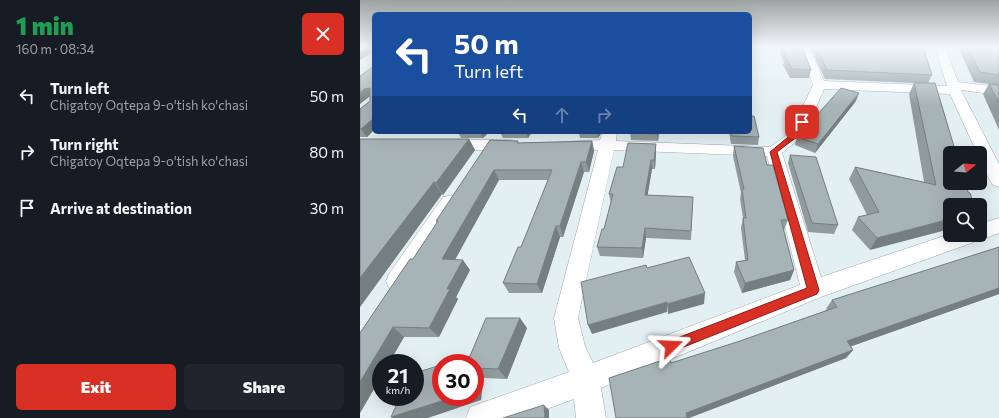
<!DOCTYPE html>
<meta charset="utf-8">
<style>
body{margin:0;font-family:Commissioner,sans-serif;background:#20242c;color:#f1f3f6;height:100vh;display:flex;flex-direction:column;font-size:15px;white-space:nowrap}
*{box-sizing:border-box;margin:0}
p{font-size:13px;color:#9ea1a6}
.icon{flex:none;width:22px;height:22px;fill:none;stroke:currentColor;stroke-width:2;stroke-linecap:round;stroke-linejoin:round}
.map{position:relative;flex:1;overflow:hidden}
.side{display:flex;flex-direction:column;background:#171b24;width:360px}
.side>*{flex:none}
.top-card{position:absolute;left:12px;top:12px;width:380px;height:122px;border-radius:6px;box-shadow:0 4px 16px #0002;background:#1a4fa0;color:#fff;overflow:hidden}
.needle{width:26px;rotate:73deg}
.controls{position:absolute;left:583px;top:146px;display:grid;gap:8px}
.controls a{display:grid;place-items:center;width:44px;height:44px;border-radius:6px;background:#171b24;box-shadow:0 4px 16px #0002;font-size:20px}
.speed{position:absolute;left:12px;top:354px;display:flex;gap:8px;font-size:20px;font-weight:700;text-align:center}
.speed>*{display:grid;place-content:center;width:52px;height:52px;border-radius:50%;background:#171b24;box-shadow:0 4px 16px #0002;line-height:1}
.speed small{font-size:10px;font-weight:400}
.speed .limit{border:6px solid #d22;background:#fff;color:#111}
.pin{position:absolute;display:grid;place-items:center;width:34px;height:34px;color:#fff;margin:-17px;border-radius:8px;box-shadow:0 2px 6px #0006}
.me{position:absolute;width:44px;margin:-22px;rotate:69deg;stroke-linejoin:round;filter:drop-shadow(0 0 3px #0008)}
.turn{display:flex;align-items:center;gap:14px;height:84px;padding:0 16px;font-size:18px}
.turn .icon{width:52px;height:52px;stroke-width:2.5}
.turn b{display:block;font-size:28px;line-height:34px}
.lanes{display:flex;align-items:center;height:38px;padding:0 16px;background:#0003;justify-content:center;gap:20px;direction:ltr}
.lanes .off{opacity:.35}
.round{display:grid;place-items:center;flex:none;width:42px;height:42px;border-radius:6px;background:#20242c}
.head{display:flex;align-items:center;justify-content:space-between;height:68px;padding:0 16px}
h1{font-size:24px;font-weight:800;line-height:30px;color:#1e9e55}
.cta{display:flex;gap:8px;margin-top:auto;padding:8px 16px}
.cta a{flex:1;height:46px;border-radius:6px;background:#d93025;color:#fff;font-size:16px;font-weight:800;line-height:46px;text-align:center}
.cta a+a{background:#20242c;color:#f1f3f6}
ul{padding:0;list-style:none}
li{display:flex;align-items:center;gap:12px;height:56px;padding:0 16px}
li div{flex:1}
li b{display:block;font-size:15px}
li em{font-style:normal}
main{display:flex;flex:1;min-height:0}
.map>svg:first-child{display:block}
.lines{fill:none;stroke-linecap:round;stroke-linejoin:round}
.street-casing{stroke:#9ba7aa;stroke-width:1}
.street{fill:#fff;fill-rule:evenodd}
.wall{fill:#909b9d}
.shaded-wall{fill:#757e80}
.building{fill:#a7b4b7;stroke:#757e80}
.route{fill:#d93025;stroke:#8d1f18}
</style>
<main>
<section class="side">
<div class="head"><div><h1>1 min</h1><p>160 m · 08:34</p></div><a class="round" style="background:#d93025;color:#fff"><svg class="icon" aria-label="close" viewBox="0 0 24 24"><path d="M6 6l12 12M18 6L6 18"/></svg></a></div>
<ul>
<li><svg class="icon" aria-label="left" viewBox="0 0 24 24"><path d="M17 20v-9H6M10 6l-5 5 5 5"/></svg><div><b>Turn left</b><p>Chigatoy Oqtepa 9-o'tish ko'chasi</p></div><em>50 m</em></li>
<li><svg class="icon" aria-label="right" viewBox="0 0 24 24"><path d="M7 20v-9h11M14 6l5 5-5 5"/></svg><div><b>Turn right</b><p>Chigatoy Oqtepa 9-o'tish ko'chasi</p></div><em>80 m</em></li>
<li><svg class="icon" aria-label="arrive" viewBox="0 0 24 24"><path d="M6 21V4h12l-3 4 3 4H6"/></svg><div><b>Arrive at destination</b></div><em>30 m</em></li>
</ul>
<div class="cta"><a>Exit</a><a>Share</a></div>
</section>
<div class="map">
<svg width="639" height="418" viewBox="0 0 639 418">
<rect width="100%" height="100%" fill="#e2eff3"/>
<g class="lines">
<defs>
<path id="street" d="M439 47H449L464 81 587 86 575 47H585L598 82 639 87V95L601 90 639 164V187L633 185C627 176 620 163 620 153H617L590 94 464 89 444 135 422 153 461 277 590 234 620 235V224L639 218V233L461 297 241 388 246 418H216L214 399 162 418H106L110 407 209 372 199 348 194 318 238 150 201 148 199 145 201 142 240 140 243 132H257L256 141 410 147 430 133 453 85ZM254 150 407 156 440 285 233 363 225 346 218 318Z
M87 140H152L158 142 160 145 158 148 152 150H87L81 148 79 145 81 142Z
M90 196 97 197 99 202 45 288 37 291 29 288 26 281 29 274 83 197Z"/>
</defs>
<use href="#street" class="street-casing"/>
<use href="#street" class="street"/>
</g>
<path class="wall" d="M420 47H442L451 70 449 78H430L423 65 424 62 420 55 421 50Z
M450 47H563L572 75 568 83 590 183 510 250 492 230 498 217 507 215 489 179 495 167 564 182 549 94 554 83 465 79Z
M598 47H639V130L623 94 629 84 614 82Z
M14 66V130L7 137H0V109L10 101V96L9 97Z
M496 101 455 153 435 145 437 137Z
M98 132H130L128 133 123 138H101Z
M138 132H172L168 138H143L141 134Z
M219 132H242L238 138H220Z
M270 132H299L298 141 271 140Z
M369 132H390L399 137 398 145 371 144Z
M0 139H109L115 150 83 195 82 194 0 307Z
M232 141 234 151 229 172H224L203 237H200L182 293H149L143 283 161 247 188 180H139L95 259 110 270 96 297 98 299 79 337H44L0 413V333L53 259 77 223 76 221 159 143Z
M296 144V153L295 169H292L287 195 333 197 331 240 286 238 283 258 240 256 237 247 244 229 251 203 249 194 263 167Z
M374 146 407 165 428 220 424 230 434 270 430 280 382 293 374 272 376 262 385 260 381 228 383 218 380 199 381 193 373 156Z
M430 155 478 225 474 234 448 232 428 163Z
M639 247V294L491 346 493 350 486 358 329 418H256L311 363 377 342 467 310 466 309 472 300Z
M167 328 147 379 123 378 121 400 115 397V363L110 356Z"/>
<path class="shaded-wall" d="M6 47H14V51L0 60V51Z
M10 88 14 96 9 97 0 104V92L4 89Z
M499 93 496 101 455 153 458 144Z
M14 118V130L7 137 1 129Z
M120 132H130L128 133 123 138Z
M166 132H172L168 138Z
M237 132H242L238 138Z
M297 132H299L298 141 297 134Z
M109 139 115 150 83 195 76 183Z
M232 141 234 151 229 172 226 162Z
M296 144V153L295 169 294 160Z
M291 160 292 169 286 205 285 195Z
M221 162 224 172 203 237 200 226Z
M134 170 139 180 90 269 82 259Z
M74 182 82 194 0 307V278Z
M590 219V229L510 250 517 238Z
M196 226 200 237 182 293 177 284Z
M285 228 286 238 283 258 282 248Z
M103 260 110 270 96 297 98 299 79 337 69 328 87 289Z
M434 270 430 280 382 293 385 283Z
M639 288V294L481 350 487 341Z
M345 293 344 304 308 314 307 304Z
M307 302V312L232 334 228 325Z
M160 318 167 328 147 379 138 369Z
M33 327 44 337 29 363H21V377L0 413V382Z
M493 350 486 358 329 418H325L326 413Z
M115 370 123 378 121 400 68 418H33L31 417 94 397H115Z
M184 405 189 410V418H185Z"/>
<path class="building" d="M0 47H6L0 51Z
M422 47H442L451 70 432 69 425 56H427Z
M456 47H563L572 75 467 70Z
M608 47H639V75L620 72Z
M14 66V118L1 129H0V109L10 101V88L4 89 0 92V76Z
M554 83H575L596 153H590V183H605L608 192 610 193 614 205H590V219L517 238 498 217 519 212 495 167 576 185Z
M629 84 639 85V103Z
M481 88 499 93 458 144 437 137 447 128 450 123Z
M390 116H394L399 137 372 136 371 132H390Z
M271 132H297V134L271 133Z
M0 139H109L76 183 74 182 0 278Z
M130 140 158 141 157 143 232 141 226 162H221L200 226H196L177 284 143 283 158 247H161L192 170H134L82 259 103 260 87 289H90L69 328 33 327 0 382V333L50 259H53L78 221H76Z
M268 143 296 144 294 160H291L285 195 333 197 331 231 285 228 282 248 237 247 242 229H244L253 194H249L257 167H263Z
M374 146 403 148 407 165H413L428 220H421L434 270 385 283 376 262 388 260 383 218H386L382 189H384Z
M430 155 456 157 478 225 452 223Z
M639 247V288L487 341 493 350 326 413 327 418H256L249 378 309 358 311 363 377 342 477 307 472 300Z
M329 257 345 293 307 304V302L228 325 221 282 286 265 287 268Z
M126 318H160L138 369 115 368V363H89L110 356Z
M81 365V397H94L31 417 40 397H55V373Z
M184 405 185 418H143Z"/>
<linearGradient id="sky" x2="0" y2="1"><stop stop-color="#9da2a2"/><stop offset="0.44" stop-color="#f2f8fa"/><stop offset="1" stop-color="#f2f8fa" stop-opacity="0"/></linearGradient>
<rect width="639" height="106" fill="url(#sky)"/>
<path class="route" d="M442 120 445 122 438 136 417 152 459 290 457 294 311 352 307 350 305 346 307 342 447 288 410 152 433 133 438 122Z"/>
</svg>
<div class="controls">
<a><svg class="needle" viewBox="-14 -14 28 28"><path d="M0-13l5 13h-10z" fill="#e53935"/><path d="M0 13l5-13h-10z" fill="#9ea1a6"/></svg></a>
<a><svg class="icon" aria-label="search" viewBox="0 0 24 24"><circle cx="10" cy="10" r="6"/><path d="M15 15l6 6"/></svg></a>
</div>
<div class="speed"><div>21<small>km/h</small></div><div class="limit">30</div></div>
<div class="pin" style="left:442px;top:122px;background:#d93025"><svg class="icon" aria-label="arrive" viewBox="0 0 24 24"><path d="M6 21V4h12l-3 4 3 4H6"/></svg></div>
<svg class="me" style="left:311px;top:346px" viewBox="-20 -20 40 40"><path d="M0-17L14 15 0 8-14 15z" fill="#d93025" stroke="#fff" stroke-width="4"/></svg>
<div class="top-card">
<div class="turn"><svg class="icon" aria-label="left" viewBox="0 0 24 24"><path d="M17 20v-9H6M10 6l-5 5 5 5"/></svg><div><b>50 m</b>Turn left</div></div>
<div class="lanes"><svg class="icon" aria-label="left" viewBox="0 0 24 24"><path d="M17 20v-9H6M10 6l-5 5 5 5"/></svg><svg class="icon off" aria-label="ahead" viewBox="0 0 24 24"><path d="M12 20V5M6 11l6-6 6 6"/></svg><svg class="icon off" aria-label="right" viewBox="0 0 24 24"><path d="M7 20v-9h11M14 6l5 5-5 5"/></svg></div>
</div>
</div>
</main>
